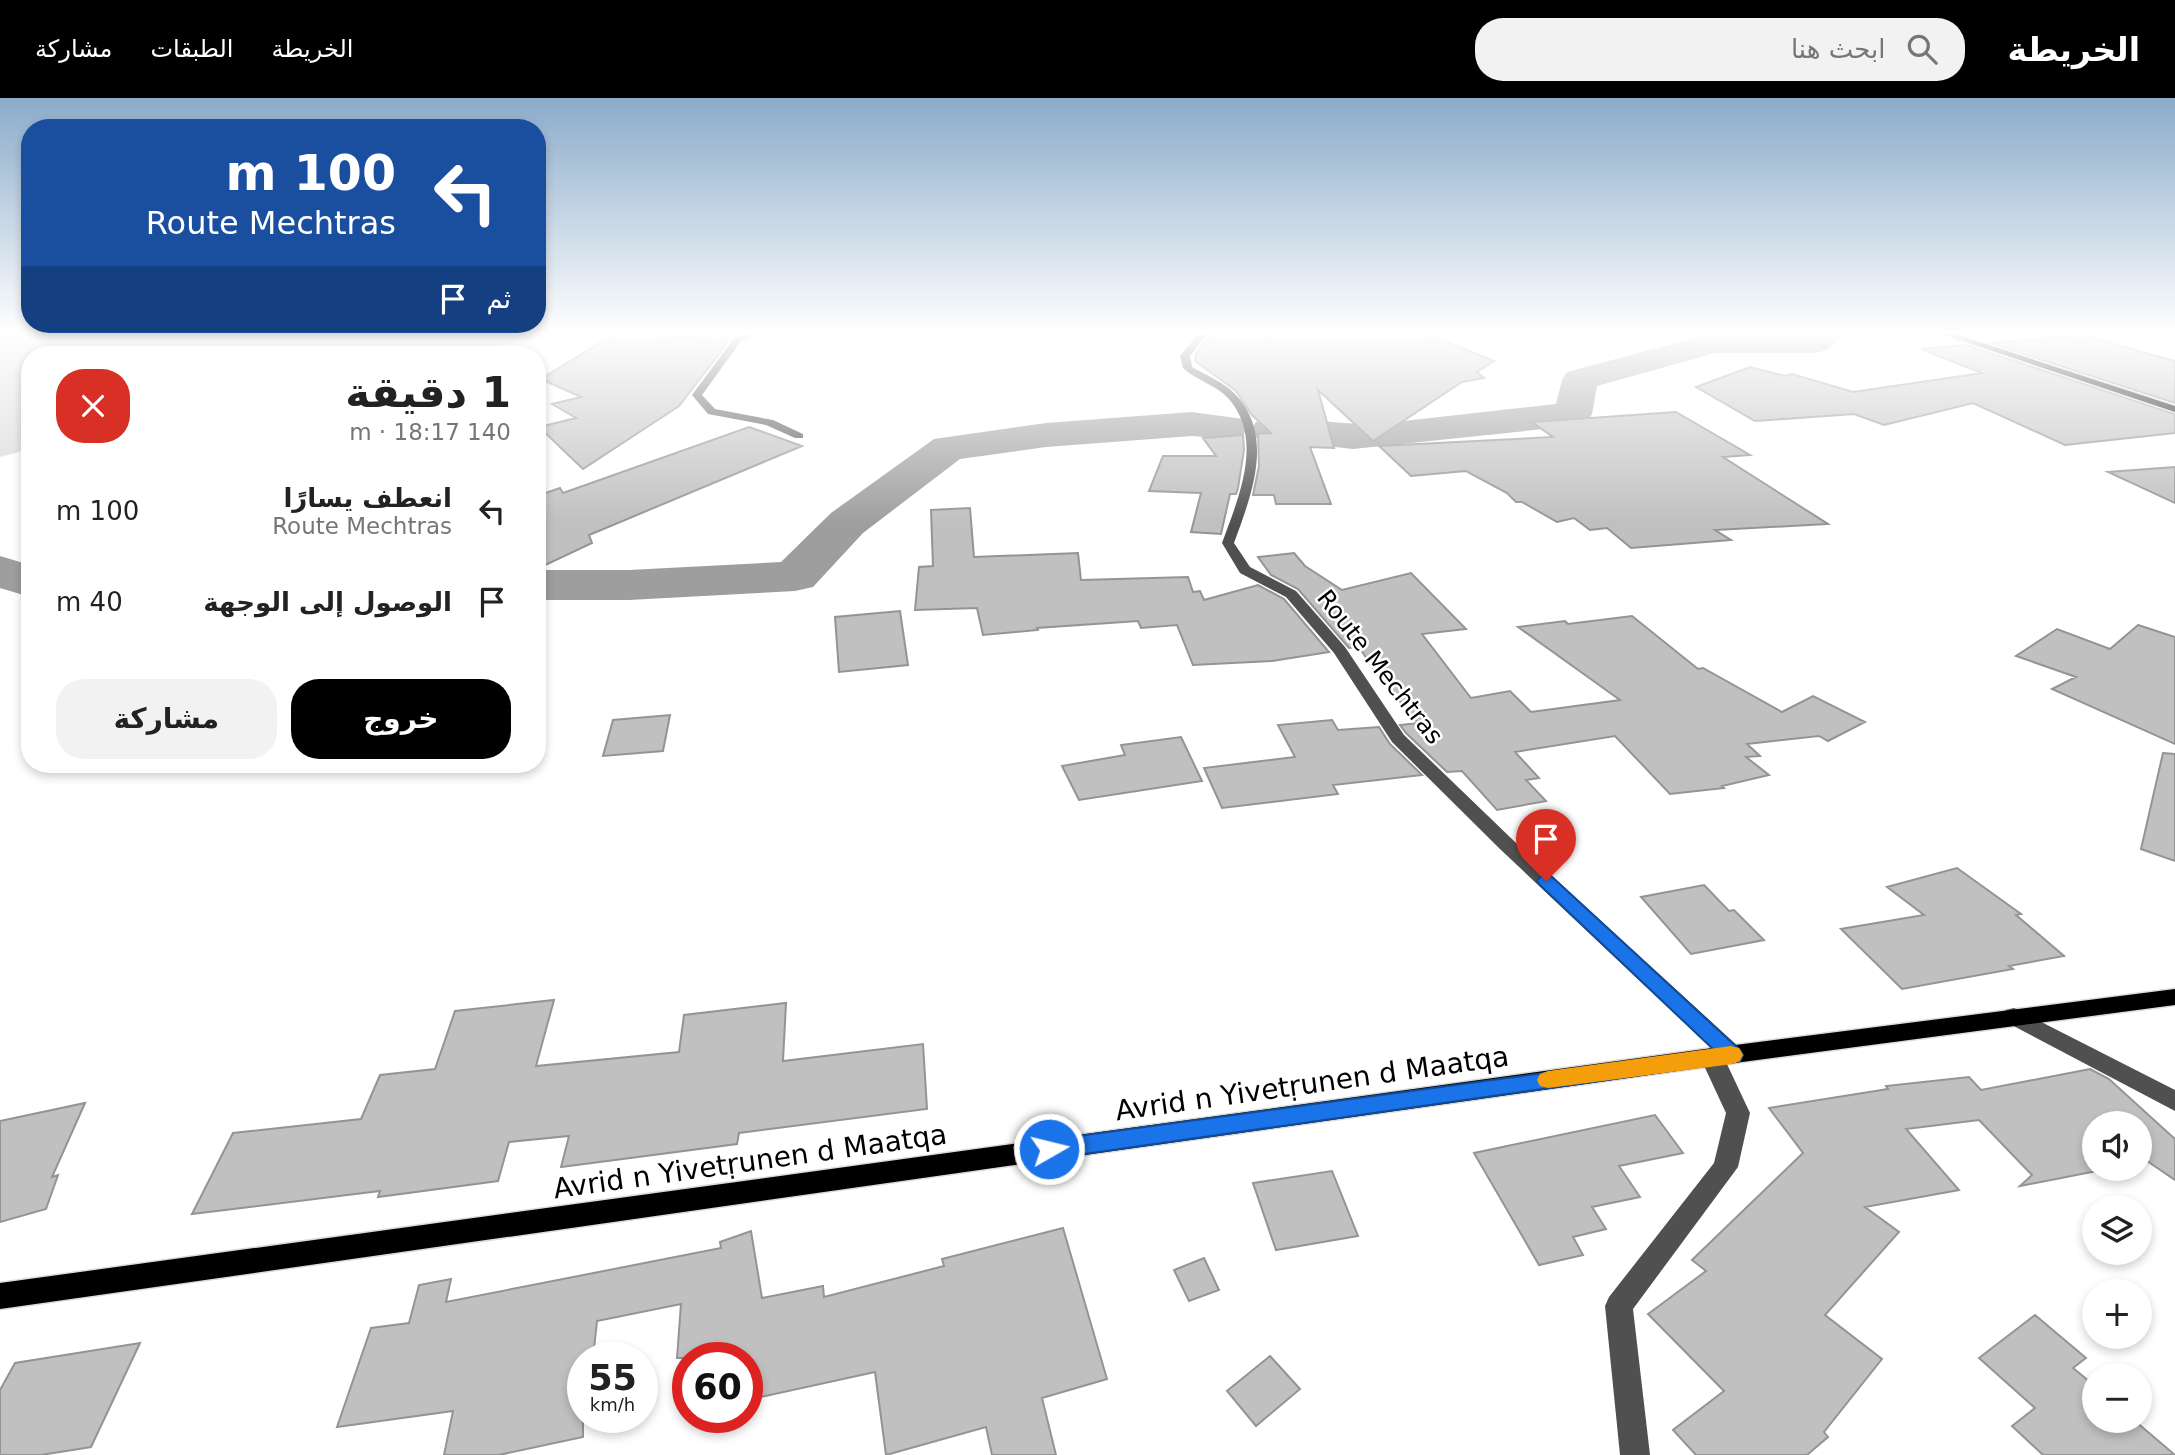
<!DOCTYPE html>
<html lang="ar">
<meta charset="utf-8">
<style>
body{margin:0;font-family:"DejaVu Sans","Noto Sans Arabic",sans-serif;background:#f2f2f2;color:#222;direction:rtl;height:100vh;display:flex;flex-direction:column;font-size:26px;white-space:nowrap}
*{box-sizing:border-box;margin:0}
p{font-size:23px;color:#767676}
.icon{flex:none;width:38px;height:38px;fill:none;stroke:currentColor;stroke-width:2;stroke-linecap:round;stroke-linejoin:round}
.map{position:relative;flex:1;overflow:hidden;direction:ltr}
.details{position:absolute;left:21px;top:248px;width:525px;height:427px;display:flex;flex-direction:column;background:#fff;border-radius:28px;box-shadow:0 4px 10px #0003;direction:rtl}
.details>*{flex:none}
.banner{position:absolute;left:21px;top:21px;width:525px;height:214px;border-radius:28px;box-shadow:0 4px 10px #0003;direction:rtl;background:#1a4fa0;color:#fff;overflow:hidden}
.tools{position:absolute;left:2082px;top:1013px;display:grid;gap:14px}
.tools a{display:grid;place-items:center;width:70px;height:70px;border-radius:50%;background:#fff;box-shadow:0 4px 10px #0003;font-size:35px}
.speed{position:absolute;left:567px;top:1244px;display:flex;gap:14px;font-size:35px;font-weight:700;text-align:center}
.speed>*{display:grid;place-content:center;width:91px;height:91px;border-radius:50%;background:#fff;box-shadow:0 4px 10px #0003;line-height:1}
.speed small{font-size:18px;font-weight:400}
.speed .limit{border:10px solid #d22;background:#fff;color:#111}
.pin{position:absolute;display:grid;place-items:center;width:60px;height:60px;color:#fff;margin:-72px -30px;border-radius:50% 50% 50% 0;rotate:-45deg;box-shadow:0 0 7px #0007}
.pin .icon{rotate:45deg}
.me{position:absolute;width:77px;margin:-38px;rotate:82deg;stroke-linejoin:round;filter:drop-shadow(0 0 5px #0008)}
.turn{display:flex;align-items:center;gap:24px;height:147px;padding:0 35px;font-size:32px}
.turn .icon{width:91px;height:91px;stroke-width:2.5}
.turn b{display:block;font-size:49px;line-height:60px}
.then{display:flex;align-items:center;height:66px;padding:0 35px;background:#0003;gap:14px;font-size:26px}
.round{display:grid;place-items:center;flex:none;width:74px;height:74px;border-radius:28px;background:#f2f2f2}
.summary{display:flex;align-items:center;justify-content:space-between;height:119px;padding:0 35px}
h1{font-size:42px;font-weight:700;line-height:52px}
.button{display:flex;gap:14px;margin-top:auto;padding:14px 35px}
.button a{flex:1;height:80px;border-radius:28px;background:#000;color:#fff;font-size:28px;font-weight:700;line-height:80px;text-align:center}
.button a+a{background:#f2f2f2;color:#222}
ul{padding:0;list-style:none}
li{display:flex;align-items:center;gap:21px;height:91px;padding:0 35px}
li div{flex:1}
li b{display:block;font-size:26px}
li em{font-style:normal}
header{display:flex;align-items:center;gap:42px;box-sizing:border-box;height:98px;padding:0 35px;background:#000;color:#fff}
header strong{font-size:33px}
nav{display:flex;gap:38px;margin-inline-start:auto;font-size:24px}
.search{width:490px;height:63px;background:#f2f2f2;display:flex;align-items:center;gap:18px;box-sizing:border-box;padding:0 24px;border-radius:28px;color:#767676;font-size:26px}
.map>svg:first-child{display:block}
.green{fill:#d7d7d7}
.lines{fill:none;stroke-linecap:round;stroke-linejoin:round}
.river{fill:#9e9e9e;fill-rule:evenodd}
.building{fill:#c0c0c0;stroke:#949494;stroke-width:2}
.major-casing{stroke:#dbdbdb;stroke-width:3}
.minor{fill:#505050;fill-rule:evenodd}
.major{fill:#000;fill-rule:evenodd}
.route{fill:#1a73e8;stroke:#114b97;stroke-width:2}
.slow{fill:#f59e0b}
.labels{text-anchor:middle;stroke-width:5;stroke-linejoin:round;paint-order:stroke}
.street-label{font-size:24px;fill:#000;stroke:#fff}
.near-street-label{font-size:28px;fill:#000;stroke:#fff}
</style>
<header>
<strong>الخريطة</strong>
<div class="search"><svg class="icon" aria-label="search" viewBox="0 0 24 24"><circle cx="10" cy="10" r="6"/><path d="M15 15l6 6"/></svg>ابحث هنا</div>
<nav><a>الخريطة</a><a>الطبقات</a><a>مشاركة</a></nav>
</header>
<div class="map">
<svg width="2175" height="1357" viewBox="0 0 2175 1357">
<rect width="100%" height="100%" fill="#fff"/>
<path class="green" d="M0 236H532L477 257H30V351L0 359Z"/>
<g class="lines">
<path class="river" d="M1710 236H1844L1827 252 1815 255H1715L1597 288 1592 316 1587 324 1573 328 1353 351 1256 340 1250 332 1256 324C1292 315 1339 328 1377 326L1556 306 1562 282 1567 274Z
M1192 314 1243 321 1249 329 1243 337 1229 341 1192 338 1046 349 960 361 863 435 813 489 795 493 629 502H537V472H629L781 464 831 415 934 341 1046 325Z
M0 458 30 467V499L0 490Z"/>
</g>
<path class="building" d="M614 236H663V240L730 236 723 251 679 308 583 371 539 329 576 320 552 306 581 299 541 281Z
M1210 236H1428L1494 263 1477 274 1484 280 1462 284 1373 343 1318 292 1334 350 1310 349 1331 406H1276L1274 397H1253L1259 368 1258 336 1271 335 1252 317 1236 293 1195 263 1196 255Z
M2083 237 2175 263V305L1990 245Z
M1966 247 2175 316V335L2065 347 1973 305 1884 327 1854 316 1755 323 1696 289 1750 269 1785 278 1792 276 1853 294 1982 275 1921 251Z
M1676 314 1750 357 1723 359 1828 426 1715 432 1731 442 1631 450 1607 430 1590 432 1574 420 1557 424 1522 404H1516L1507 395 1466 373 1411 378 1379 348 1553 339 1532 324Z
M749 329 802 348 589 437 592 445 537 471V398L560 390 563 395Z
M1243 337 1244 352 1238 390 1236 396H1230L1221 436 1191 434 1201 395 1149 393 1163 358H1216L1203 340Z
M2175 369V405L2108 374Z
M970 410 974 459 1078 455 1081 482 1188 479 1193 494 1200 493 1204 502 1258 487 1284 501 1329 554 1272 563 1193 567 1177 527 1141 530 1138 523 1037 530 1038 532 983 537 977 510 915 512 919 469 933 468 931 412Z
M1294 455 1305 468 1342 492 1411 475 1466 531 1422 536 1471 600 1510 593 1531 614 1620 602 1518 529 1565 523 1568 526 1632 518 1698 571 1703 570 1782 614 1813 598 1865 624 1828 643 1819 638 1747 646 1760 658 1746 659 1769 677 1722 688 1724 690 1670 696 1615 638 1515 654 1539 680 1526 682 1546 703 1497 712 1462 673 1447 674 1406 635 1400 627 1418 625 1376 575 1359 549 1349 550 1298 491 1271 477 1258 459Z
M900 513 908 567 839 574 835 519Z
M2138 527 2175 539V646L2052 591 2076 579 2016 558 2057 531 2110 551Z
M670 617 663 653 603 658 613 622Z
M1332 622 1338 632 1379 629 1390 646 1422 677 1333 687 1338 696 1222 710 1204 670 1295 659 1278 627Z
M1181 639 1202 683 1079 702 1062 668 1125 657 1121 647Z
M2163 655 2175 656V763L2141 751Z
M1957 770 2021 816 2016 817 2064 858 2009 868 2013 871 1902 891 1841 831 1924 817 1887 789Z
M1704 787 1729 813 1734 812 1764 842 1691 856 1641 799Z
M554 902 536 968 679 954 684 917 786 905 783 963 923 946 927 1011 739 1035 737 1046 561 1069 569 1038 509 1044 498 1083 378 1099 380 1093 192 1116 233 1035 361 1021 380 977 435 971 455 913Z
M2090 971 2109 981 2175 1041V1082L2147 1063 2140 1064V1026H2095V1071H2107L2020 1088 2032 1077 1979 1022 1906 1031 1959 1092 1865 1109 1899 1134 1825 1217 1882 1261 1824 1334 1828 1339 1807 1357H1696L1673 1332 1724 1293 1648 1216 1706 1173 1692 1162 1803 1055 1769 1010 1888 991 1886 988 1969 979 1981 992Z
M85 1005 52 1079 58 1077 46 1111 0 1124V1023Z
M1655 1017 1683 1055 1619 1068 1640 1099 1592 1109 1606 1131 1573 1139 1583 1157 1539 1167 1474 1055Z
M1332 1073 1358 1138 1276 1152 1253 1085Z
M1063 1130 1107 1281 1042 1300 1056 1357H992L986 1329 886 1357 875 1274 747 1302V1260H677L681 1206 597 1223 593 1260H583V1339L499 1357H444L453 1313 337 1329 371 1230 409 1225 419 1187 451 1181 446 1204 721 1150 720 1144 751 1133 762 1200 823 1188 824 1199 944 1168 942 1161Z
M1204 1160 1219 1192 1189 1203 1174 1172Z
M2035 1217 2086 1260 2073 1270 2095 1288V1323H2135L2175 1357H2043L2012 1328 2035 1310 1979 1260Z
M140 1245 91 1349 41 1357H0V1292L15 1265Z
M1270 1258 1300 1291 1256 1328 1227 1293Z"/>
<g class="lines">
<defs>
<path id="major" d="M1942 236H1955L2175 308V314Z
M2175 891V907L1712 968 0 1211V1185L1712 950Z"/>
</defs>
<use href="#major" class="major-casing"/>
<path class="minor" d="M744 236H758L741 243 702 297 715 311 773 322 803 336V340H795L766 327 708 316 692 297 735 239Z
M1198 236H1207L1190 258 1192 269C1206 277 1223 284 1234 295 1276 337 1251 398 1234 445L1250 469 1296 493 1345 549 1404 637 1514 743 1741 951 1744 957 1741 963 1733 966 1726 964 1750 1015 1738 1069 1633 1211 1650 1357H1620L1605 1208 1609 1199 1714 1065 1726 1015 1700 959 1704 953 1711 950 1500 751 1392 644 1334 555 1286 499 1240 475 1222 445C1238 401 1265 341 1228 300 1216 287 1196 282 1183 270L1180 258Z
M2014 910 2175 992V1013L2006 924 2003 918 2006 912Z"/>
<use href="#major" class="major"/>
</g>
<linearGradient id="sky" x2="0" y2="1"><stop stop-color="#8aabca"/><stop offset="0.55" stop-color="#fff"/><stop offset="1" stop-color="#fff" stop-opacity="0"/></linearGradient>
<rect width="2175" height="426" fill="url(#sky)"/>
<path class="route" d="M1546 777 1552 779 1740 952 1743 957 1740 963 1049 1061 1041 1058 1038 1051 1041 1045 1049 1042 1714 952 1540 787 1537 783 1540 779Z"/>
<path class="slow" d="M1731 948 1739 950 1743 957 1740 963 1733 966 1548 990 1540 988 1537 982 1540 976 1548 973Z"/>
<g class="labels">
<g class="street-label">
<text transform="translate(1380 569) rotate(52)" y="8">Route Mechtras</text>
</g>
<g class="near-street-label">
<text transform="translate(1312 985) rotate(-8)" y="10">Avrid n Yivetṛunen d Maatqa</text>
<text transform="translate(750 1063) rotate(-8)" y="10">Avrid n Yivetṛunen d Maatqa</text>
</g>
</g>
</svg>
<div class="tools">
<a><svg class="icon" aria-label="sound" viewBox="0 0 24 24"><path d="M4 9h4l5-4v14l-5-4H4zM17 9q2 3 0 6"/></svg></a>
<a><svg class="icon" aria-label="layers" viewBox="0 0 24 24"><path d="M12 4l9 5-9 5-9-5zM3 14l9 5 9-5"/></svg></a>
<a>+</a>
<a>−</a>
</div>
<div class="speed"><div>55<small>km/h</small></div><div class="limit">60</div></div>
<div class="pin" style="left:1546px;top:783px;background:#d93025"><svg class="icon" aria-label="arrive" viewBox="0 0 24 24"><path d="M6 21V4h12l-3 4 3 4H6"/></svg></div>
<svg class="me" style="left:1049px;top:1051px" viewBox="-20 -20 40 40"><circle r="17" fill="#1a73e8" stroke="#fff" stroke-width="3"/><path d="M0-11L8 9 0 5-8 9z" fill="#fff"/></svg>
<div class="banner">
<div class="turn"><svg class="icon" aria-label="left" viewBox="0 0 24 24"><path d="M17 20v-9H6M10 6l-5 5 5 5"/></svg><div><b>100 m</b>Route Mechtras</div></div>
<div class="then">ثم<svg class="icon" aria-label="arrive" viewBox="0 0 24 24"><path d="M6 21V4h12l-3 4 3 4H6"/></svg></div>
</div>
<section class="details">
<div class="summary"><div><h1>1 دقيقة</h1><p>140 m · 18:17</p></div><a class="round" style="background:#d93025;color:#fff"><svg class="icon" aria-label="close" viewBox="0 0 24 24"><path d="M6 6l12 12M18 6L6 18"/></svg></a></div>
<ul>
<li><svg class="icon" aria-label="left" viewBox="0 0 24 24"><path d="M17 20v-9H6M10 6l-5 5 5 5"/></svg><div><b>انعطف يسارًا</b><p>Route Mechtras</p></div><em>100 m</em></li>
<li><svg class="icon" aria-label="arrive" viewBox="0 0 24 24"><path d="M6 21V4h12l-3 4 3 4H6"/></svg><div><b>الوصول إلى الوجهة</b></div><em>40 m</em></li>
</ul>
<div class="button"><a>خروج</a><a>مشاركة</a></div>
</section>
</div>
